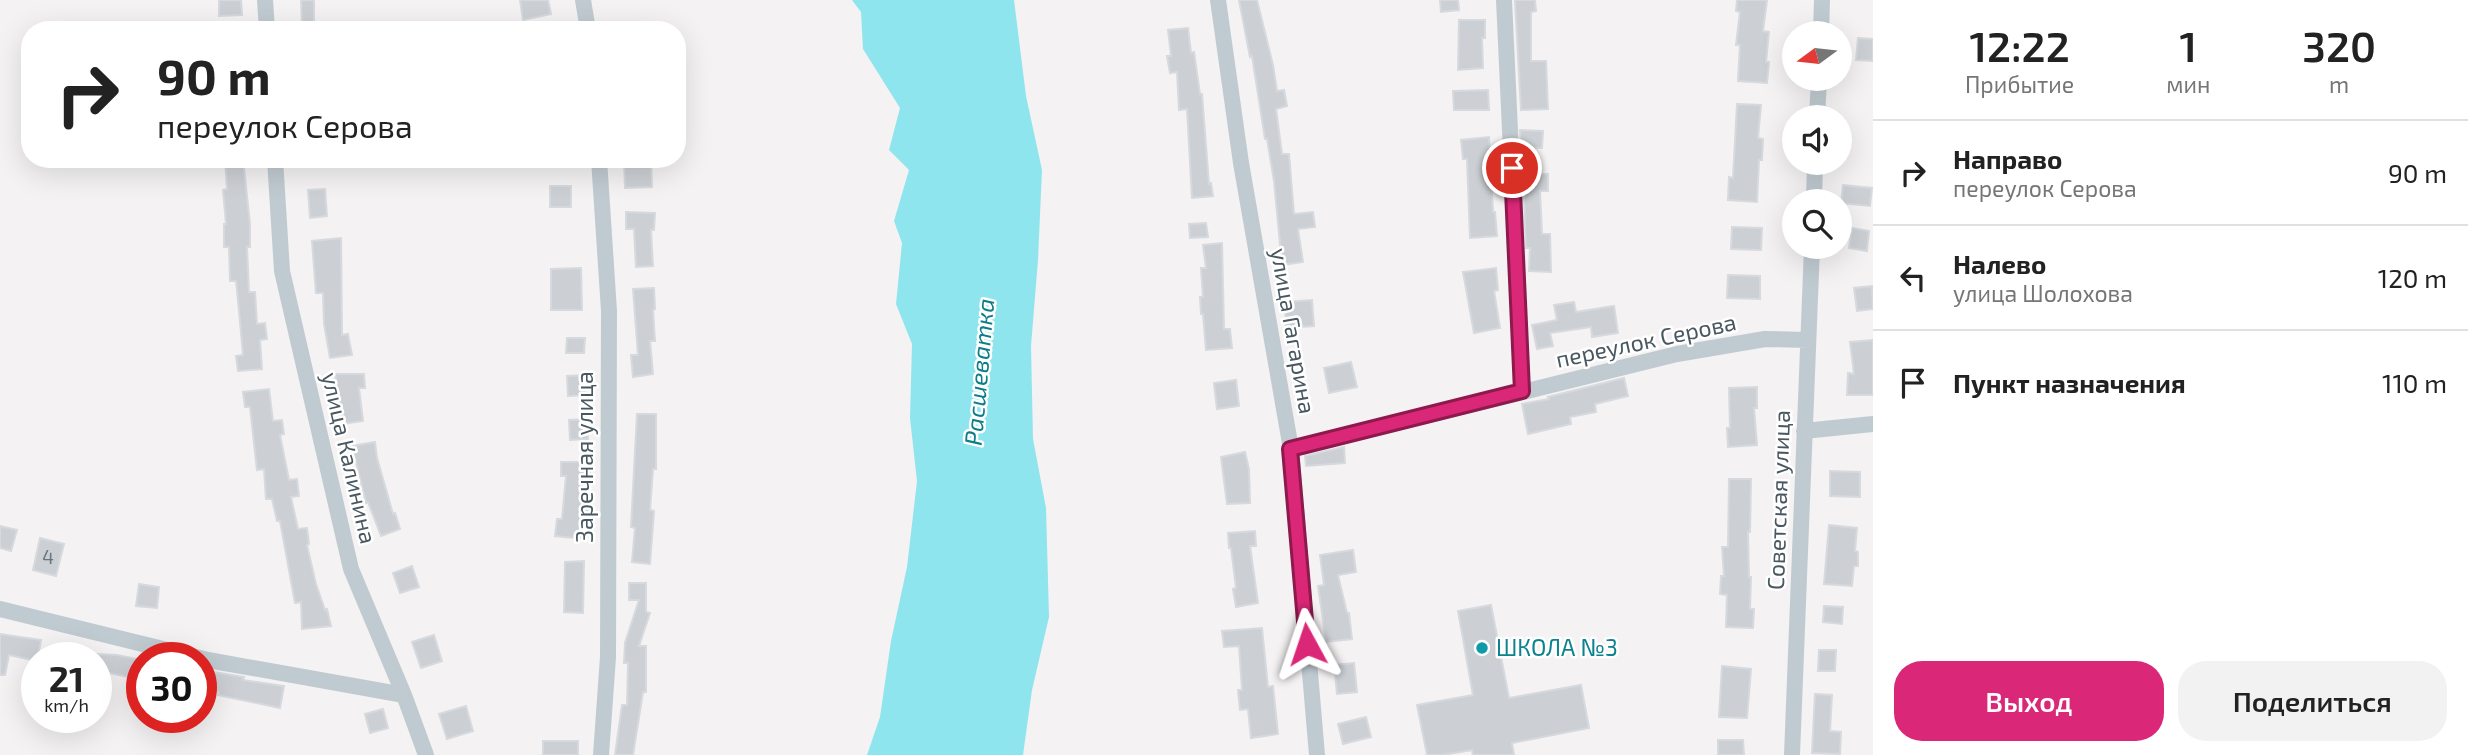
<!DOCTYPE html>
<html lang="ru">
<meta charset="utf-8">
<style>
body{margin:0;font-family:"Exo 2",sans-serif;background:#f2f2f2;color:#222;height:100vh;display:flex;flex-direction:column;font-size:26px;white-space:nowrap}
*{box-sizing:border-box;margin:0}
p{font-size:23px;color:#767676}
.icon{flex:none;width:38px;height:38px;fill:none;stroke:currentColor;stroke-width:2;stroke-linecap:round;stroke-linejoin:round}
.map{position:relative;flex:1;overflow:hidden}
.panel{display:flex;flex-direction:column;background:#fff;width:595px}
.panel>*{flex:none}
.guide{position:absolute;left:21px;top:21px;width:665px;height:147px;border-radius:28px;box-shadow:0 7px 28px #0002;background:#fff;color:#222;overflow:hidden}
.needle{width:46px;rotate:255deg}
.tools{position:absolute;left:1782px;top:21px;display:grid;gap:14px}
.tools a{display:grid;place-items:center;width:70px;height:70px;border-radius:50%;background:#fff;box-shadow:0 7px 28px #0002;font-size:35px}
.speed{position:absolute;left:21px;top:642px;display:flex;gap:14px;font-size:35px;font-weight:700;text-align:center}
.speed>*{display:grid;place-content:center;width:91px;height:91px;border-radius:50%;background:#fff;box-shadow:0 7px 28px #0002;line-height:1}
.speed small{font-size:18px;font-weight:400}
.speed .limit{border:10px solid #d22;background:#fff;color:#111}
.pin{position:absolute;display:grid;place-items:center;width:60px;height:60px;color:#fff;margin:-30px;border:4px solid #fff;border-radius:50%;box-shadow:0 2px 7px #0007}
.me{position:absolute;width:77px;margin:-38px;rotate:355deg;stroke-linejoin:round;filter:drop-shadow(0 0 5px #0008)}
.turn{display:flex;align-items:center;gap:24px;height:147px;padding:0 21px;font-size:32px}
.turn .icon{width:91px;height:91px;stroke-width:2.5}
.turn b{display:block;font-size:49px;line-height:60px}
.eta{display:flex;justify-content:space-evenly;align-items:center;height:119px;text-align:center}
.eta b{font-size:42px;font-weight:600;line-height:49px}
.primary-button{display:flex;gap:14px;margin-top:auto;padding:14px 21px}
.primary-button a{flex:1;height:80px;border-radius:28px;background:#db2777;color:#fff;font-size:28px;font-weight:600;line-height:80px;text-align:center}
.primary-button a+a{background:#f2f2f2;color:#222}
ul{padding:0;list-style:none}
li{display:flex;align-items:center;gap:21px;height:105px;padding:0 21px;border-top:2px solid #e0e0e0}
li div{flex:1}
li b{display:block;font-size:26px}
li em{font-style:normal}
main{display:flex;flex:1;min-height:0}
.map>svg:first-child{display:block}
.water{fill:#8fe5ee}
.building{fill:#ccd0d4;stroke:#d6d9dd;stroke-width:2}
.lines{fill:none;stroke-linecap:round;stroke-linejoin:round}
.street{stroke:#c0cbd1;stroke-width:16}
.route-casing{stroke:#8e194d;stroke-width:18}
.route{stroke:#db2777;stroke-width:12}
.culture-dot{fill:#0f9aa8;stroke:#fff;stroke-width:2.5}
.labels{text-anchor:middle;stroke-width:5;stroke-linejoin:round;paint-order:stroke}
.number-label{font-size:19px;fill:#6a767d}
.street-label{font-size:23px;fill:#495860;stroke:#fff}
.culture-label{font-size:23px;fill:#0d838f;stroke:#fff;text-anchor:start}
.water-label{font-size:24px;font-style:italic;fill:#0c7d89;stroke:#fff}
</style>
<main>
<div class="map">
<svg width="1873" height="755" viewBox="0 0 1873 755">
<rect width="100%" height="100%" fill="#f4f2f2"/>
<path class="water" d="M852 0H1014L1026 96 1042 170 1038 260 1031 346 1033 439 1046 508 1049 617 1032 690 1023 755H867L880 717 891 641 907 567 917 481 910 418 912 344 896 304 902 243 894 221 909 170 889 150 900 108 863 49 861 12Z"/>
<path class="building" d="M219 0H241L242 15 219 16Z
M301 0H314V23H302Z
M520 0H548L551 14 523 20Z
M1239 0H1257L1273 65 1277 91 1284 90 1287 106 1276 109 1282 154H1289L1294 214 1313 212 1315 227 1298 229 1303 262 1282 265 1274 181 1267 139H1265L1252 56 1250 57Z
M1440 0H1458L1459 10 1441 12Z
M1515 0H1535L1536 11 1531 12V61H1546L1548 109 1521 110Z
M1737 0H1767L1763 31 1769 32 1766 62H1769L1767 83 1738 81 1740 45H1736L1740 12 1736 11Z
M1459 20H1485V38H1482L1483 68 1458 70Z
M1188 28 1191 53 1194 52 1200 94H1202L1209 184 1211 183 1213 196 1192 198 1187 109 1179 110 1177 72 1170 73 1167 56H1171L1168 30Z
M1858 38 1873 39V61L1856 60Z
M1488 90 1489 110H1454L1453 91Z
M1737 104 1761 105 1758 138 1763 139 1762 160H1759L1757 202 1728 200 1729 177 1733 178Z
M1520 130 1543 131 1542 148 1521 147Z
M1489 137 1493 212H1495L1497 236 1470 238 1467 159H1463L1461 140Z
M225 159H243L250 224V247H247L249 292H255L257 324 265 323 267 339 260 340 262 369 238 371 236 356 243 355 239 311 236 281H230L229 247H224V224H226L223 190 227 189Z
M624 159H651L652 187 625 188Z
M1523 174H1548V191H1540L1542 234H1550L1551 272 1529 271 1530 248H1526Z
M1843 185 1872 188 1870 206 1841 203Z
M550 186H571V207H550Z
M325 189 327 216 310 218 308 190Z
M626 212 655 213 654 230H651L653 266 636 267 634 229H626Z
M1206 223 1208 237 1190 238 1189 224Z
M1732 227 1762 228 1761 250 1731 249Z
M1852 228 1869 231 1867 251 1849 248Z
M341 238 342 335 348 334 352 355 330 358 324 324 323 293H316L312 241Z
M1222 243 1224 329H1230L1232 348 1206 350 1203 314H1201L1200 297H1203L1201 268H1206L1203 245Z
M581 268 582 310H551V269Z
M1496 268 1498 290 1494 291 1500 328 1474 333 1463 272Z
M1728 275 1760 276V299L1727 298Z
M1872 286 1873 309 1857 311 1854 288Z
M654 288 655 309 653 310 655 341H650L653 374 633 377 631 355H638L633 289Z
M1312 300 1314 326 1286 328 1285 302Z
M1574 302 1576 312 1614 306 1618 333 1592 337 1591 327 1550 333 1553 346 1537 349 1532 325 1557 320 1554 305Z
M567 338H585L584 353H566Z
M1873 340V395H1847L1848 373 1854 374 1850 342Z
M1351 362 1357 387 1329 393 1324 368Z
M335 374H364L365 388H359L363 421 342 424Z
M586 375V395L568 396 567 376Z
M1624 378 1628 396 1595 404 1596 412 1570 417 1571 424 1528 434 1522 404 1549 399 1548 397Z
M1236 380 1239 406 1217 409 1214 383Z
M1757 387V408H1754L1757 445 1728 447 1727 428H1730L1729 388Z
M269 389 273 421 282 420 284 434 280 435 289 480 297 479 299 496 291 497 298 529 307 528 309 544 307 545 316 584 325 610 327 609 331 626 302 629 301 602 295 603 280 521H277L272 499H266L264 469 257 470 250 407H245L243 392Z
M637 414H656V469H653L650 510 654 511 650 564 632 562 635 528 631 527Z
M587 419 588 439 570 440 569 420Z
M375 442 377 458 393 514 395 513 400 529 381 536 368 502 366 503 352 446Z
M1344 447 1345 463 1306 466 1305 456Z
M1245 452 1249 469 1250 503 1227 504 1221 457Z
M561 462H590L589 506 584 539 555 536 557 519H562L566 476H561Z
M1830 471 1860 472V497L1830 496Z
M1729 479H1751L1750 532H1748L1749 577H1751L1750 609H1754L1753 628 1726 627 1727 595 1720 594 1721 576H1724L1722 547H1728Z
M1829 525 1857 528 1855 551 1858 552V566H1854L1852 586 1824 584Z
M0 526 17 530 11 551 0 548Z
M1255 531 1256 546H1250L1258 603 1236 607 1233 589 1236 588 1231 548H1229L1228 533Z
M40 538 64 544 56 576 33 570Z
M1353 550 1356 572 1338 575 1347 613H1349L1352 639 1326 642 1318 586 1324 585 1320 555Z
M584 561 583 613 564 612 565 562Z
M412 566 419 587 400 593 393 573Z
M629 583H646V612L650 613 639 646H646V692H643L633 755H615L622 705H627L628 663H624L625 643 639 600H629Z
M139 584 159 587 157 608 136 606Z
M1491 605 1509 698 1581 685 1589 728 1512 743 1514 755H1473L1472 750 1443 755H1427L1417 705 1473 695 1458 611Z
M1824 606 1843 607 1842 624 1823 622Z
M1262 628 1268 687 1273 686 1278 734 1251 738 1248 709 1240 710 1238 690H1242L1239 646 1224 647 1222 631Z
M0 634 41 640 37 661 9 655 5 675H0Z
M434 635 442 661 421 668 412 642Z
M62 645 81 648 79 658H60Z
M1819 650H1836L1835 671H1818Z
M96 654 117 655 142 660V680L96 670Z
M1354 663 1357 692 1337 694 1334 665Z
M1722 666 1751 669 1747 718 1719 717Z
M201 670 244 677 243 680 284 686 280 708 218 695 219 692 201 688Z
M1815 694 1832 695 1830 731 1841 732 1840 754 1812 753Z
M466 706 473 731 447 739 439 714Z
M383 709 388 728 370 733 365 714Z
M1366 717 1371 737 1343 744 1338 724Z
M1718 740H1743L1744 755H1718Z
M543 741H578V755H543Z"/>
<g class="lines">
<path class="street" d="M265 0 267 30
M583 0 588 30
M1218 0 1241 163 1291 449 1317 755
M1504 0 1522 391
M1821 33 1822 0
M1817 117 1819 79
M275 159 282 271 351 569 404 695 426 755
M599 159 609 311 608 657 601 755
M1814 201 1815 163
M1804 431 1873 424
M1291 449 1677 354 1765 339 1808 340
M0 609 208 660 404 695
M1792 755 1812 247"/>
</g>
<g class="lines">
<defs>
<path id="route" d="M1307 644 1290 449 1522 391 1512 168"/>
</defs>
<use href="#route" class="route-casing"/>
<use href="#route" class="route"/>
</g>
<circle class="culture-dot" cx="1482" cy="648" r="7"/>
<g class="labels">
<g class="number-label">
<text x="48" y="564">4</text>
</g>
<g class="street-label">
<text transform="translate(1293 331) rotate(80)" y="8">улица Гагарина</text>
<text transform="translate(1646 341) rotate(-12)" y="8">переулок Серова</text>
<text transform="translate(585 457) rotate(-90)" y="8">Заречная улица</text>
<text transform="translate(349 458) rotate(77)" y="8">улица Калинина</text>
<text transform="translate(1779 500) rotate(-88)" y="8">Советская улица</text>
</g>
<g class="culture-label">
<text x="1496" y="656">ШКОЛА №3</text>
</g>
<g class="water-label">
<text transform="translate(980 372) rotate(-85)" y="8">Расшеватка</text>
</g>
</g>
</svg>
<div class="tools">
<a><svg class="needle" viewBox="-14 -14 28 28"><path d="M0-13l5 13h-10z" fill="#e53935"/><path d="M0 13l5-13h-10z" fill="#767676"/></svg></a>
<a><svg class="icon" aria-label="sound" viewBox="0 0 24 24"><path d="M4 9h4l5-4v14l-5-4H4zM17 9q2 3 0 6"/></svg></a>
<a><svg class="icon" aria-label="search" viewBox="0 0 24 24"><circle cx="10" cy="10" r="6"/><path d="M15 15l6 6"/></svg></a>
</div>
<div class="speed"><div>21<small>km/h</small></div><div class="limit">30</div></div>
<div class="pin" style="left:1512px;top:168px;background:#d93025"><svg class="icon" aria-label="arrive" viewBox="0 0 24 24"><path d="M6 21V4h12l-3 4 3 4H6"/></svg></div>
<svg class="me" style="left:1307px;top:644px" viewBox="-20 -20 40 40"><path d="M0-17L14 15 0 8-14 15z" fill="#db2777" stroke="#fff" stroke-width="4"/></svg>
<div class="guide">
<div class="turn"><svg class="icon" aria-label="right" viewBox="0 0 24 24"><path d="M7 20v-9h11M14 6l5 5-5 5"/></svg><div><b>90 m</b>переулок Серова</div></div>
</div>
</div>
<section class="panel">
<div class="eta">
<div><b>12:22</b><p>Прибытие</p></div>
<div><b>1</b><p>мин</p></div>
<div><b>320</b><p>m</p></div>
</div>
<ul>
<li><svg class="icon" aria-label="right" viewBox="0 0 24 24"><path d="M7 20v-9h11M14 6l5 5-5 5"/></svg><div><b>Направо</b><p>переулок Серова</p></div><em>90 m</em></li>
<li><svg class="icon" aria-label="left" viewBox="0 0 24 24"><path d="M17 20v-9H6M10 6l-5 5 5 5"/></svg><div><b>Налево</b><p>улица Шолохова</p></div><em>120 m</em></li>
<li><svg class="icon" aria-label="arrive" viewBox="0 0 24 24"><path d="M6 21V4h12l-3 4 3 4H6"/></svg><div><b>Пункт назначения</b></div><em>110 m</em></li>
</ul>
<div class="primary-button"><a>Выход</a><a>Поделиться</a></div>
</section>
</main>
